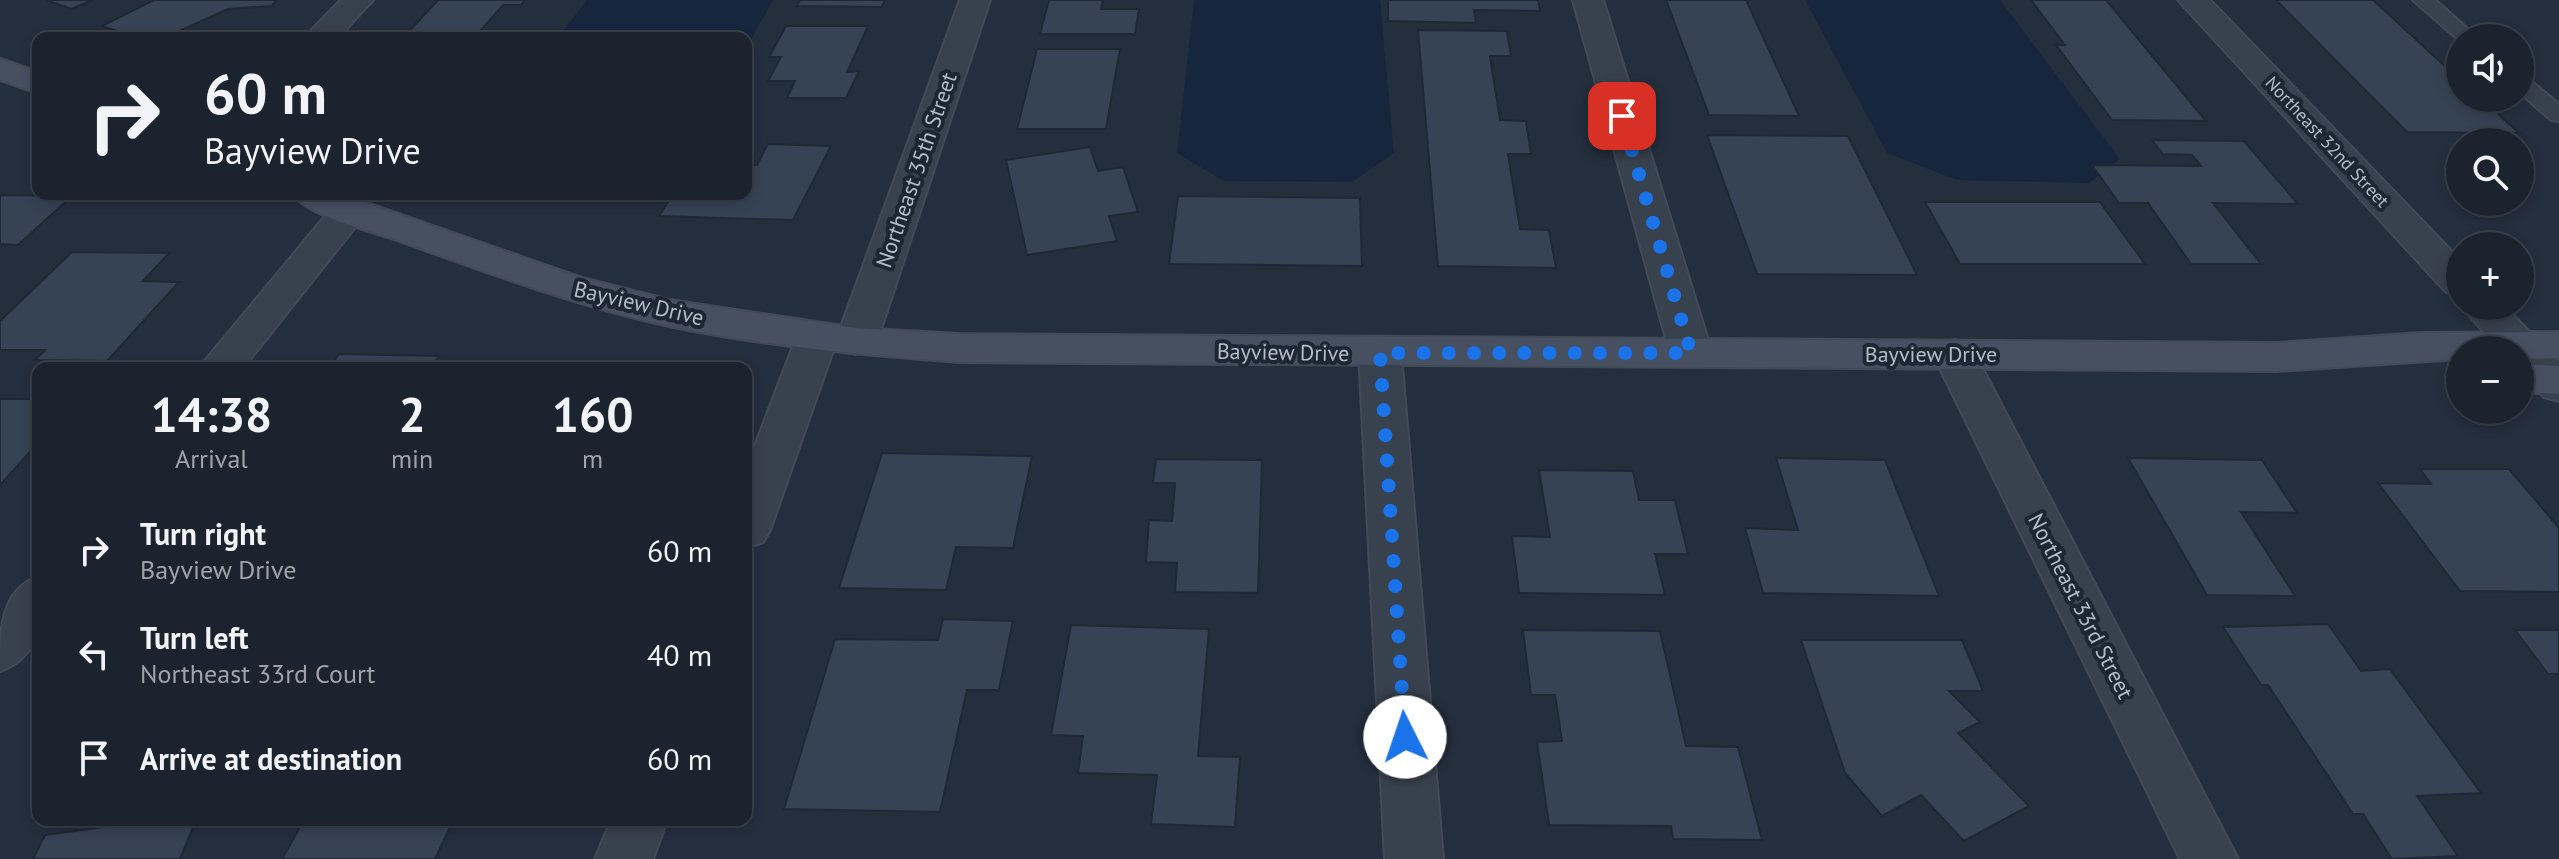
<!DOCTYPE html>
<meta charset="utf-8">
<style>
body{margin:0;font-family:"PT Sans",sans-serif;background:#242b36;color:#f1f3f6;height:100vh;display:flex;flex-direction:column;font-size:30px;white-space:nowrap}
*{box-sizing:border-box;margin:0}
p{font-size:26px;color:#a0a4aa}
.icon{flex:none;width:44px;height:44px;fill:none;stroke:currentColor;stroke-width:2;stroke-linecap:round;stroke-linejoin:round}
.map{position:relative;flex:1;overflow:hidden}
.details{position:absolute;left:32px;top:362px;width:720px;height:464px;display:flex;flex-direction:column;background:#1b232e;border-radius:16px;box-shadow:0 4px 12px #0003,0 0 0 2px #39404a}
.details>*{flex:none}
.guide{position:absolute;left:32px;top:32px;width:720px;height:168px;border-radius:16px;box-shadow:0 4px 12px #0003,0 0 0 2px #39404a;background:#1b232e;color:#f1f3f6;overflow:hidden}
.buttons{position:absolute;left:2446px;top:24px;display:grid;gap:16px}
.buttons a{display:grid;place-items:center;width:88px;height:88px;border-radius:50%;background:#1b232e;box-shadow:0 4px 12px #0003,0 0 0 2px #39404a;font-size:40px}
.pin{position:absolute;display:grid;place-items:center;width:68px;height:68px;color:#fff;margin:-34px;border-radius:16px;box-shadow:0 4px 12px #0006}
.me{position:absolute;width:88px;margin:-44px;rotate:356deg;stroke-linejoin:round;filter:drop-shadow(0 0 6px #0008)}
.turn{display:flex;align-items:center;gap:28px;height:168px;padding:0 40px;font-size:36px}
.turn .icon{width:104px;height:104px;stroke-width:2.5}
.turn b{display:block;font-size:56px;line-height:68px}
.eta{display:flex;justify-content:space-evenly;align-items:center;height:136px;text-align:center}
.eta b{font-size:48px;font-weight:700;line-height:56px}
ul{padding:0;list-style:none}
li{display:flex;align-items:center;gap:24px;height:104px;padding:0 40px}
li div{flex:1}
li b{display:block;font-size:30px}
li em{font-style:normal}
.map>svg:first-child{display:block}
.water{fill:#17263c}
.building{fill:#364354;stroke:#1f2835;stroke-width:2}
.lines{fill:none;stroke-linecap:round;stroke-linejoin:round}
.lane-casing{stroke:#414a57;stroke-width:4}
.street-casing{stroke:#414a57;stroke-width:4}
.secondary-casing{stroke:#414a57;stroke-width:4}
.lane{fill:#38414e;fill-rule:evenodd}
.street{fill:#38414e;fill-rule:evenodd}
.secondary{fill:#465061;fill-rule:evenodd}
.route{stroke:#1a73e8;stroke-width:14;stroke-dasharray:0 25.2}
.labels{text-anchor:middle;stroke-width:8;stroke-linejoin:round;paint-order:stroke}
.far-street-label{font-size:18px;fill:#b4bcc9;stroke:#1d2633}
.street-label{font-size:22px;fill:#b4bcc9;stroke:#1d2633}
</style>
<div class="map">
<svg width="2559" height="859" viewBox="0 0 2559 859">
<rect width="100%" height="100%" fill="#242f3e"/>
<path class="water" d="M587 0H773L746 49V38H558Z
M1194 0H1380L1394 153 1352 182 1224 181 1177 153Z
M1805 0H2000L2120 159 2089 183 1957 180 1887 153Z"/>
<path class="building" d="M46 0H93L71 9Z
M154 0H276L272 6 228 9 164 38H138L102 26Z
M438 0H525L521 5H503L474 38H403Z
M800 0H885L882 7 797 6Z
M1049 0H1103L1101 9H1139L1135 34H1040Z
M1388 0H1538L1540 11 1474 10 1476 23 1388 21Z
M1666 0H1746L1799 116 1709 115Z
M2031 0H2106L2206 121 2112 120 2056 45H2065Z
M2276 0H2373L2460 80V98H2480L2519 133 2407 132Z
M786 26H868L847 72 859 71 846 98H787L795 81H768L781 57H769Z
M1418 30 1507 31 1511 56H1490L1500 120 1526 121 1531 154H1508L1520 229 1549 230 1556 268 1438 266Z
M1037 49H1120L1106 129H1017Z
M1707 135 1848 136 1917 275 1757 274Z
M2152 140 2244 141 2298 204 2213 203 2261 264H2191L2148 203H2119L2092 165 2201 166 2192 155 2163 154Z
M768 144 831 146 793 220 659 216 673 194H746V165H757Z
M1090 147 1098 171 1123 167 1138 212 1109 216 1117 241 1027 255 1006 160Z
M0 195 72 196 18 245 0 244Z
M1178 196 1360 198 1362 266 1169 264Z
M1925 202H2100L2145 264H1960Z
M72 252 169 253 143 281 179 282 107 361 35 360 45 350H0V321Z
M339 354 439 356 431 368H329Z
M0 399H38V443L0 485Z
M882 453 1032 456 1013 548 956 547 946 590 839 588Z
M1776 458 1885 460 1939 596 1763 593 1745 528 1798 530Z
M2128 458 2262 460 2297 513 2241 512 2295 596 2207 595Z
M1156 459 1262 460 1258 593 1175 592 1177 563 1146 562 1149 520 1172 521 1175 483H1153Z
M2420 469H2509L2559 528V592L2460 591 2378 483 2431 484Z
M1539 470 1633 471 1639 500H1675L1688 554H1655L1665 595 1519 593 1512 536 1550 537Z
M943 619 1013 621 999 690H967L940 812 784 809 835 639 938 640Z
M2328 624 2361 671 2390 669 2481 793 2417 796 2458 856 2392 859 2363 814H2353L2268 685H2261L2223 627Z
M1071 625 1209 629 1198 756 1240 757 1235 827 1151 824 1157 775 1078 773 1083 736 1051 735Z
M1523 630 1660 631 1686 746 1738 747 1762 840 1673 839 1671 826 1549 825 1537 742 1562 741 1555 695H1531Z
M2515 630H2559V674H2548Z
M1801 640H1962L1983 691H1949L1980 722 1958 733 2029 806 1964 841 1921 795 1882 816 1845 773Z
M156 820H196L180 859H33L45 835Z
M304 820H413L453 821 435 859H282Z"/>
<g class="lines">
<defs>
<path id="lane" d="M2413 0H2435L2478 38H2460V41Z
M2520 76 2527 78 2559 104V121L2551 120 2520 93Z"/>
<path id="street" d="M341 0H373L338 38H304Z
M960 0H990L877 341 871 350 856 354 841 350 836 342 770 530 763 542 746 548V469L797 336 803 327 818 323 833 327 838 335Z
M1573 0H1603L1712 353 1706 363 1691 367 1676 363 1670 353Z
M2178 0H2210L2460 260V295L2446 292Z
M349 200 362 203 368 211 243 368H199L336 203Z
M2461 306H2504L2559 362V401L2544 397 2520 372V350H2500Z
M1380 339 1395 343 1401 353 1443 859H1385L1359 353 1365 343Z
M1954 340 1969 344 1975 354 2238 859H2180L1933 354 1939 344Z
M38 576C38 616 45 655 0 671 0 631 0 591 38 576Z
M611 820H667L653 859H595Z"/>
<path id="secondary" d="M0 59 38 72V93L0 80Z
M293 194H341L582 278 670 300 856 328 959 334 2277 343 2421 333 2559 332V358L2520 359V350H2460V359L2277 371 959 362C862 355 764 346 669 326 576 306 487 272 397 240 371 231 308 216 293 194Z
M2520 364 2559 366V394L2520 392Z"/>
</defs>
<use href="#lane" class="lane-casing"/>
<use href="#street" class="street-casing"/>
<use href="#secondary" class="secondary-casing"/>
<use href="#lane" class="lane"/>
<use href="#street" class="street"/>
<use href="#secondary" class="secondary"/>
</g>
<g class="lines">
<path class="route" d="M1405 737 1380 353H1691L1622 116"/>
</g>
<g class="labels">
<g class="far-street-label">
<text transform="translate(2327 142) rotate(47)" y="6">Northeast 32nd Street</text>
</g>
<g class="street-label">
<text transform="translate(916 170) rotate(-71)" y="8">Northeast 35th Street</text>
<text transform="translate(639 303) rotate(13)" y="8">Bayview Drive</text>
<text transform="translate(1283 352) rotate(1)" y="8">Bayview Drive</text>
<text x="1931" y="362">Bayview Drive</text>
<text transform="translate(2081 606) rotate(63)" y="8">Northeast 33rd Street</text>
</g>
</g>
</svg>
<div class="buttons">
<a><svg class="icon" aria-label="sound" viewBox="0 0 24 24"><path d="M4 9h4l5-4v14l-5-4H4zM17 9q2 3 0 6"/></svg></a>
<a><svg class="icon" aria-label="search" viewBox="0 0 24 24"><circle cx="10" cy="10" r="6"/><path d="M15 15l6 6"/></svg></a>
<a>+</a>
<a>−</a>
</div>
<div class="pin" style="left:1622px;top:116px;background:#d93025"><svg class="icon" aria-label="arrive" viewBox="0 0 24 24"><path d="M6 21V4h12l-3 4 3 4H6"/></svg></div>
<svg class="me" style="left:1405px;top:737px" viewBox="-20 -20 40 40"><circle r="19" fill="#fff"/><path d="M0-13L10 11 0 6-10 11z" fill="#1a73e8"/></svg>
<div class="guide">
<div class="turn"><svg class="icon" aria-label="right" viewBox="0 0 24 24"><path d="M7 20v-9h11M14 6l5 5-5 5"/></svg><div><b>60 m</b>Bayview Drive</div></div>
</div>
<section class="details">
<div class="eta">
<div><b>14:38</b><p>Arrival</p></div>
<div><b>2</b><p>min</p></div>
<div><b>160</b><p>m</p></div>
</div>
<ul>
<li><svg class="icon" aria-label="right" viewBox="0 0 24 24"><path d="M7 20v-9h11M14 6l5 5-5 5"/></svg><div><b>Turn right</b><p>Bayview Drive</p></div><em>60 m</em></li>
<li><svg class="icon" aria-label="left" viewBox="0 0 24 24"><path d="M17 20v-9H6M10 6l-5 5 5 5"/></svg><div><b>Turn left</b><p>Northeast 33rd Court</p></div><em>40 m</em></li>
<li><svg class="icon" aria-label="arrive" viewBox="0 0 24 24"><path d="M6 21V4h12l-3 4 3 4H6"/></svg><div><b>Arrive at destination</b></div><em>60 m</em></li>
</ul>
</section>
</div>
